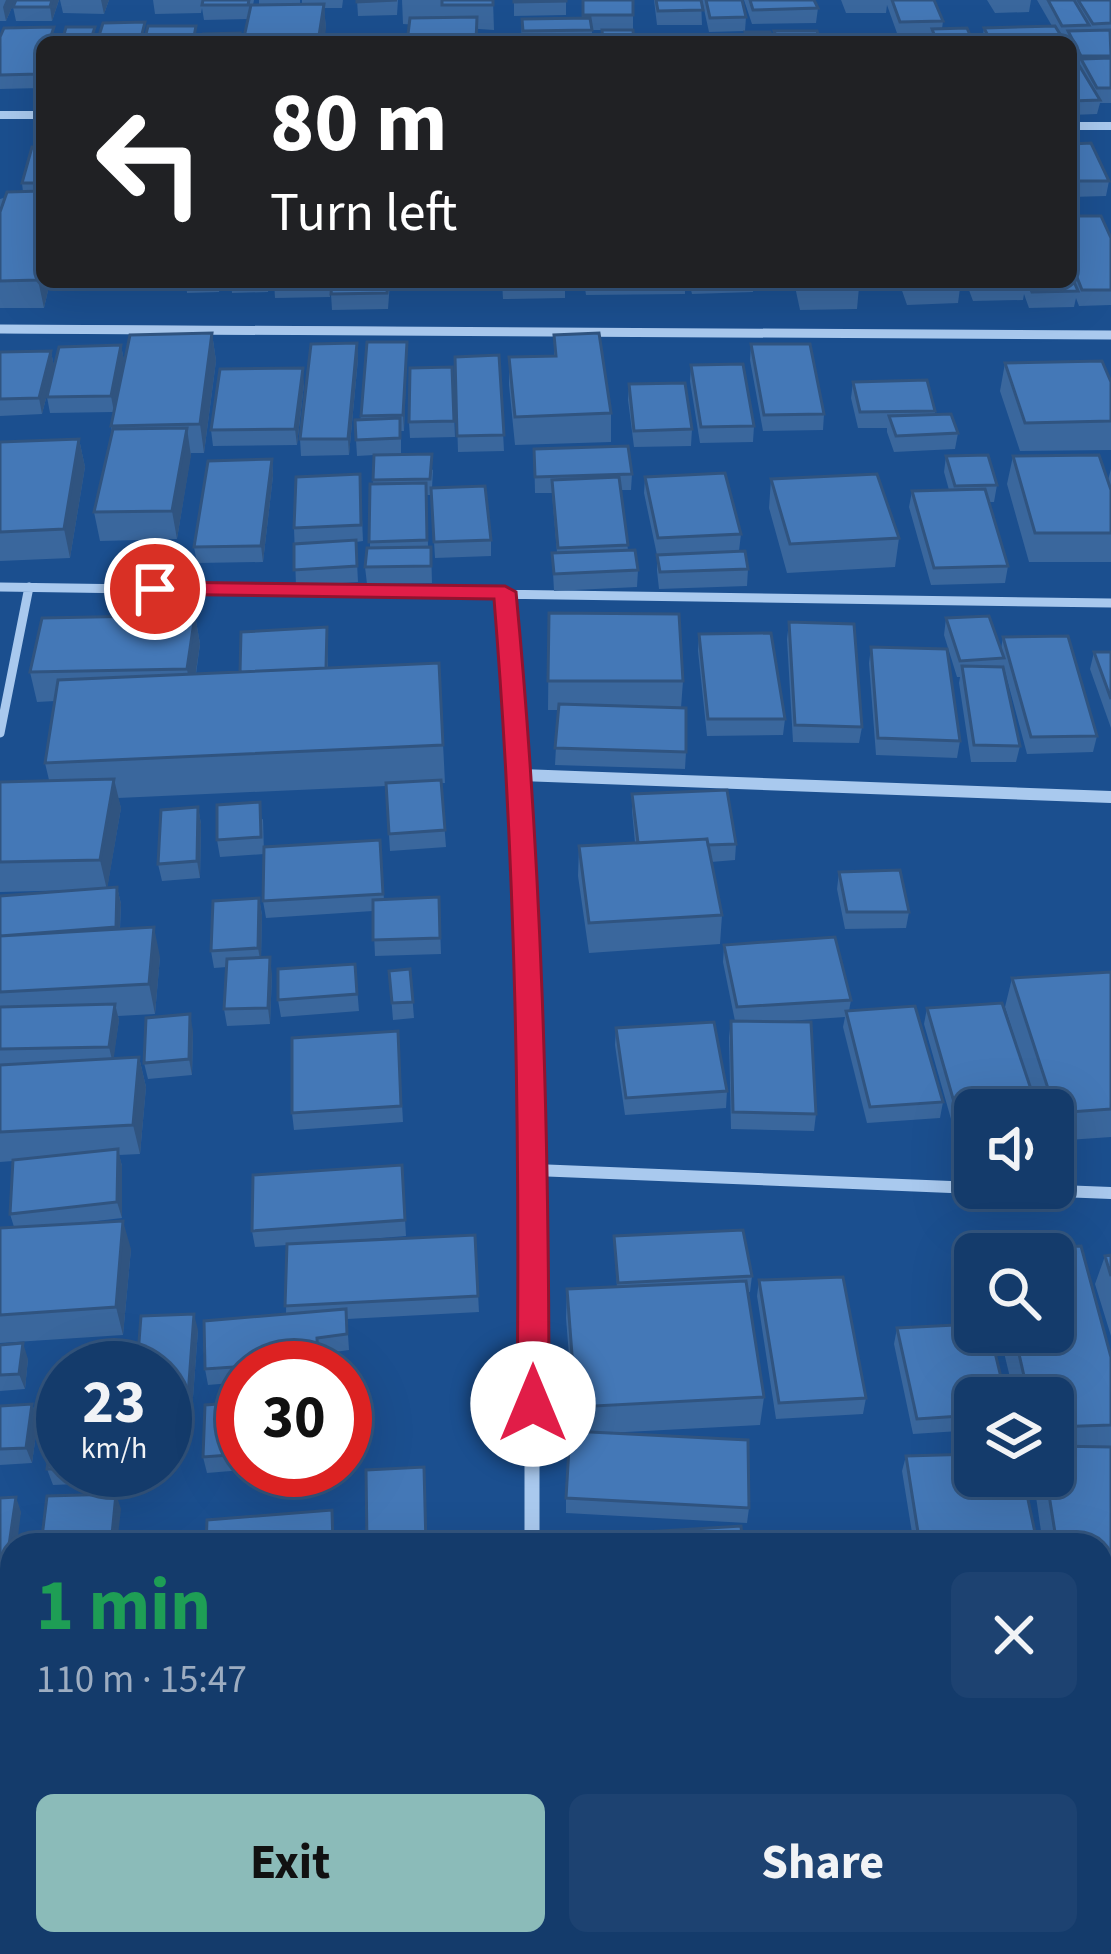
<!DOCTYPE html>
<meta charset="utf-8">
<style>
body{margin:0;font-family:"Source Sans 3",sans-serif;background:#1d4271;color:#f1f3f6;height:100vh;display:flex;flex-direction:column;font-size:45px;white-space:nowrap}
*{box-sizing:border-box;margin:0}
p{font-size:39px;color:#9dadc1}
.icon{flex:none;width:66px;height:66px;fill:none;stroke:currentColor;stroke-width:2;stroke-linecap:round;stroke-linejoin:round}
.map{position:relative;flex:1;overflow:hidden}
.drawer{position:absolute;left:0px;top:1533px;width:1113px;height:423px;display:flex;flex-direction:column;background:#143b6b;border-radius:36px 36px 0 0;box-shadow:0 12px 48px #0002,0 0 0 3px #33557e}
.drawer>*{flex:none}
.guide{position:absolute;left:36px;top:36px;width:1041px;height:252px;border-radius:18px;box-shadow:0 12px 48px #0002,0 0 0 3px #33557e;background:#202124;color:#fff;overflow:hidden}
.buttons{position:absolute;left:954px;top:1089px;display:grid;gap:24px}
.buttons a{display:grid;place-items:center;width:120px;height:120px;border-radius:18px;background:#143b6b;box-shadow:0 12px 48px #0002,0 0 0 3px #33557e;font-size:60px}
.speed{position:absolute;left:36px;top:1341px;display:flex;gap:24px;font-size:60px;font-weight:700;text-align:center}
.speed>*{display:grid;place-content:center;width:156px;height:156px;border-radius:50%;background:#143b6b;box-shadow:0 12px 48px #0002,0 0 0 3px #33557e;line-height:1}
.speed small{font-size:30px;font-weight:400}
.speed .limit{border:18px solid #d22;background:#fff;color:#111}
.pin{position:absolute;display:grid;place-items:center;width:102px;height:102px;color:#fff;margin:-51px;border:6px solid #fff;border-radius:50%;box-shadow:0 3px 12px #0007}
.me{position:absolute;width:132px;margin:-66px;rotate:0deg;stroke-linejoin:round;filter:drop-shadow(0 0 9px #0008)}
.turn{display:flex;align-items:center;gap:42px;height:252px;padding:0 36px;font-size:54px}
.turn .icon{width:156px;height:156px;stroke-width:2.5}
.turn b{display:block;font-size:84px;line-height:102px}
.round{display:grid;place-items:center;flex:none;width:126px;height:126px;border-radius:18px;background:#1d4271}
.head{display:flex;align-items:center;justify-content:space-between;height:204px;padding:0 36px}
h1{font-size:72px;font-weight:700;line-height:90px;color:#1e9e55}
.primary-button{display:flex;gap:24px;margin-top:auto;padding:24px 36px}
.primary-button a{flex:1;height:138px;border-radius:18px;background:#8bbbb9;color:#111;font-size:48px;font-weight:700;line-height:138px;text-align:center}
.primary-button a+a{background:#1d4271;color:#f1f3f6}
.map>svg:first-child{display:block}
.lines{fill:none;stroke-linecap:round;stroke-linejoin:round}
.street-far3{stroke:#a9c9ee;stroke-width:8}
.street-far2{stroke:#a9c9ee;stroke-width:9}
.street-far1{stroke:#a9c9ee;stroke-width:12}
.street{stroke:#a9c9ee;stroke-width:15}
.wall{fill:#3a679d}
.shaded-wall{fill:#305480}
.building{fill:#4478b7;stroke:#305480;stroke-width:3}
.route{fill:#e11d48;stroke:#92132f;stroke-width:3}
</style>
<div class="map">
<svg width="1111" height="1954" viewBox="0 0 1111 1954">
<rect width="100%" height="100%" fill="#1b4f8f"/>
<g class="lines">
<path class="street-far3" d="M0 115H42
M1071 126H1111
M0 329 401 331"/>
<path class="street-far2" d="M0 329 1111 335
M0 587 1111 603
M505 592 517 750
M0 733 29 587"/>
<path class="street-far1" d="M516 747 526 949 532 1281
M521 775 1111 797
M535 1170 975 1188
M981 1188 1111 1193"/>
<path class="street" d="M532 1545V1278
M0 1740H12
M1101 1773 1111 1774
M532 1944V1954"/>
</g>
<path class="wall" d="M0 0H15L6 21H0Z
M59 0 52 21H16L13 7Z
M60 0H109L104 14 63 13Z
M153 0H254L253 5 302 4V0H343L342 8H324L326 29 248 19 204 20 202 8 201 13 155 14Z
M259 0H300V4H259Z
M357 0H398L397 15 358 16Z
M402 0H493L494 30 403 24Z
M514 0H566V15L514 16Z
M582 0H633V30H592V42H521L522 19 582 18Z
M654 0H701L702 25H657Z
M702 0H742L746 17 745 31 709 32Z
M744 0H814L818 8 816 23 752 24Z
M841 0H934L943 21 942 29 973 42H930L931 35 898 36 887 5 886 13H846Z
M987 0H1031L1029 12 995 13Z
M1037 0H1111V103H1100L1097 114 1071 115V42H1066V40H1063L1065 42H982L984 28 1052 26Z
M0 37 42 42 41 88 0 89Z
M1071 144 1109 181 1106 196 1071 197Z
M42 147V282H50L44 308H0V199L23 192 22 183Z
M1071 216 1111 238V305L1079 306 1076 298 1074 307 1029 308 1024 294 1023 300 973 301 966 282H1071Z
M51 282H121L51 284Z
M125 282H168L166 290H126Z
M186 282H221L219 292 187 293Z
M231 282H270L268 292 232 293Z
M274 282H331L330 297 275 298Z
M390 282 388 309 332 310 331 294Z
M418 282H490V288L418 289Z
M502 282H565V298L503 299Z
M584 282H685V294L586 295Z
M689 282H754L753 292 692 294Z
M794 282H897V287H859L857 309 800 310Z
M899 282H958L960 288 958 303 907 305Z
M212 333 216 361 204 453H191L177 539 100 541 94 512 112 433 111 426 114 412 50 413 47 397 121 345 124 361Z
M554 335 611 413V442L515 445 509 385V357L554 356Z
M407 342 404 431H401V454L433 470 432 488 491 540V556L435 558 431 492V495H427L428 547H431L432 583 367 584 365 567 370 548V484H373L374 455 357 456 356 440 361 416Z
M357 343 358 359 349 455 301 456 300 439Z
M751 344 824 414 823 430 763 431 750 360Z
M51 351 54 367 42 414 0 416V352Z
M499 355 504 451 458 452 455 357Z
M1005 363 1111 382V450L1020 451 1000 391Z
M691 365 754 426 753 442 700 443 690 381Z
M452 367 455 437 410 438 409 422Z
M853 382 935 411V414L958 433 955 449 894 452 887 432V428H858L851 398Z
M304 384 297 445 213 446 211 430Z
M629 384 692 429 691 446 634 447 628 400Z
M79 439 85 467 70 558 0 561V442Z
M534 449 632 474 631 490H620L628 550 638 570 637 587 554 591 552 553 557 552 552 493H535Z
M946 456 997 485 994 502H989L1008 566 1005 583 931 585 909 507 912 491 949 490 944 472Z
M1013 456 1108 480 1111 469V562H1029L1007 484Z
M272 459 273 476 263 562 197 563 194 547Z
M360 474 363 541 356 542 358 582 296 586 294 528Z
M645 477 741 534 739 551 680 554 748 569 747 586 659 589 657 571V555L644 493Z
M771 479 899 538 895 567 787 573 769 508Z
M549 613 683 681 681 708 686 752 685 769 555 765 558 710H548Z
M195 615 200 644 196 674 240 672 327 627 328 668 439 663 445 783H441L446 847 390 851 386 786 118 798 121 808 107 888 117 887 121 904 120 929 160 957 155 1014 118 1016 119 1020 113 1059 139 1057 146 1087 140 1154 119 1155 122 1166V1218L71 1224 131 1249 123 1335 0 1343V1228L14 1227 10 1214 13 1161 0 1162V896L78 890 0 892V782L49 780 45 763 55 701 37 702 30 672Z
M946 618 1001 649 1003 637 1097 736 1093 752 1027 754 1003 664 1020 746 1016 762H971L959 683 960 677H957L944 635Z
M789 622 862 727 859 743 793 742 787 639Z
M699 634 785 719 783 735 707 736 698 651Z
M871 647 960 741 957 758 876 755 869 663Z
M1094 652H1111V728L1090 669Z
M632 794 736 844 735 860 711 862 722 915 720 944 589 953 578 876 579 846 635 843 632 811Z
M198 807 201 824 200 878 162 881 158 864Z
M263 819 264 854 220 857 217 840Z
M380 840 384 900 439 897 441 954 375 956 373 911 266 918 263 901Z
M839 872 909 912 906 928 845 929 837 889Z
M259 898 262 915 261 957 272 974 270 1024 227 1026 224 1009 227 967 214 968 211 951Z
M724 945 851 1000 849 1011 943 1102 940 1118 867 1123 843 1027 845 1017 773 1022 816 1114 814 1131 731 1129 729 1037 731 1021H735L723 962Z
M355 964 359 1011 281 1017 278 1000Z
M410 969 414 1018 393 1020 389 971Z
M1111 972V1137L1053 1141V1110H975V1131L955 1133 924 1024 927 1008 1028 1081 1005 1007 1012 978Z
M616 1028 727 1091 726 1108 625 1115 615 1045Z
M193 1031 192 1075 148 1079 144 1063Z
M398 1031 403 1122 294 1130 292 1113Z
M402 1165 406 1236 331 1242 475 1235 479 1312 347 1319 349 1350 320 1354V1368H243V1382L208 1385 205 1369 286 1314 287 1245 255 1247 252 1231Z
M614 1236 752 1276 750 1292H748L764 1397 760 1425 607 1433 749 1508 747 1523 566 1513V1498L575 1431 566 1318 567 1289 617 1287Z
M1081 1246 1111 1357V1741H1101V1545H1043L1033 1476H1053V1398H1015L999 1332H1053V1254H993L995 1249Z
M1111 1255V1336L1095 1284 1105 1256Z
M759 1280 866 1398 863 1414 776 1419 757 1296Z
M897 1328 975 1398V1430L913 1434 894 1344Z
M198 1330 192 1411 165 1412V1368Z
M0 1345 28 1359 25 1389 0 1391Z
M63 1368V1470H126L124 1482 53 1485 47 1469Z
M243 1402V1470L207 1473 203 1457Z
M32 1404 38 1420 32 1463 0 1465V1406Z
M906 1456 1037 1542 1035 1545H914L902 1471Z
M0 1498 21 1512 12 1545V1581L8 1615H0Z
M955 1944H1058L1059 1954H955Z
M1073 1944H1101L1111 1954H1074Z"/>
<path class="shaded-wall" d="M6 0H15L6 21 3 7Z
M52 0H59L52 21 50 7Z
M101 0H109L104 14Z
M324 4 326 29 324 42H318Z
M42 266V282H50L44 308 38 280Z
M212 333 216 361 204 453 200 424Z
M407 342V358L404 431 403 415Z
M357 343 358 359 349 455 348 439Z
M121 345 124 361 114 412 111 396Z
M51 351 54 367 42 414 39 398Z
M303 368 304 384 297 445 295 429Z
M187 428 191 456 177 539 172 511Z
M79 439 85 467 70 558 64 529Z
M272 459 273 476 263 562 261 546Z
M195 615 200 644 192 698 187 669Z
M114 779 121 808 107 890 100 860Z
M198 807 201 824 200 878 197 861Z
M117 887 121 904 119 944 116 927Z
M259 898 262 915 261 965 258 948Z
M154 927 160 957 155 1014 149 984Z
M270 957 272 974 270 1024 268 1008Z
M115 1004 119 1020 113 1064 109 1047Z
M190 1014 193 1031 192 1075 189 1059Z
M139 1057 146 1087 140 1154 133 1125Z
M118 1149 122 1166V1218L117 1202Z
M123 1221 131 1249 123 1335 116 1307Z
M194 1314 198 1330 192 1411 188 1396Z
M23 1343 28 1359 25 1389 19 1374Z
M32 1404 38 1420 32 1463 26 1448Z
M116 1494 121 1509 117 1545H111Z
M16 1497 21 1512 17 1545H12V1581L8 1615 1 1600Z"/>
<path class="building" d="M16 0H52L50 7H13Z
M203 0H249L248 5H202Z
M357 0H397L357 2Z
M442 0H493V5H442Z
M514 0H566V1L514 2Z
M583 0H633V15H583Z
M656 0H701L703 10 658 11Z
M706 0H742L746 17 710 18Z
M750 0H814L818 8 753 10Z
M892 0H934L943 21 900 22Z
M1048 0H1074L1089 25 1062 26Z
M1078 0H1111V23L1093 24Z
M324 4 318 42H243L251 5Z
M477 17 476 42H407L410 18Z
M590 18 592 30 523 31 522 19Z
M145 22 140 42H97L103 23Z
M148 26H196L193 42H144Z
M1055 26 1065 42H991L984 28Z
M54 27 49 42H42V63L38 74 0 75V37L4 28Z
M66 27H95L90 42H62Z
M967 28 973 42H937L932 29Z
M602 30H633L634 42H603Z
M1110 30 1111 56H1081L1068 31Z
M774 31H817L821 42H778Z
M745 32H770L773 42H748Z
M240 33 238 42H201L203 34Z
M521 35H583V42H521Z
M328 37H377V42H328Z
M741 37 742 42H696L695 38Z
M1071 52 1100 100 1071 101Z
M1111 58V88H1097L1081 59Z
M1091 143 1109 181H1071V144Z
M32 147H42V183H22Z
M42 191V266L38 280 0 281V212L7 192Z
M1071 216H1101L1111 238V290H1082L1071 262Z
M1071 275 1078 291 1032 292 1028 282H1071Z
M332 282H388L387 293 331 294Z
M502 282H565L503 283Z
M907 282H958L960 288 909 289Z
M974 282H1025L1026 285 975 286Z
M212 333 200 424 111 426 130 335Z
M599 333 611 413 515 417 509 357 556 356 554 335Z
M367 342H407L403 415 361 416Z
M357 343 348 439H300L311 344Z
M751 344H810L824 414 764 415Z
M121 345 111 396 47 397 59 347Z
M51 351 39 398 0 399V352Z
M499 355 504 435 457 436 455 357Z
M1102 361 1111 382V421L1025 423 1005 363Z
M743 364 754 426 701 427 691 365Z
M452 367 454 421 409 422 410 368Z
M303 368 295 429 211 430 220 369Z
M927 380 935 411 860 412 853 382Z
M685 383 692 429 634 431 629 384Z
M951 414 958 433 896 436 889 416Z
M400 418V438L356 440 355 420Z
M187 428 172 511 94 512 113 429Z
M79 439 64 529 0 532V442Z
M628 446 632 474 535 477 534 449Z
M432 454 430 479 373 480 374 455Z
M988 455 997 485 955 486 946 456Z
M1099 455 1111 490V533H1035L1013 456Z
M272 459 261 546 194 547 208 461Z
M725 473 741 534 658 538 645 477Z
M360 474 361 525 294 528 296 477Z
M877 474 899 538 790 544 771 479Z
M619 477 628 545 558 548 552 480Z
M426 483 427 540 369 542 370 484Z
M485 486 491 540 434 542 431 488Z
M985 489 1008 566 934 568 912 491Z
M356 540 357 566 294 570V544Z
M431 547V566L365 567 367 548Z
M635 550 638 570 554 574 552 553Z
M745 551 748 569 660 572 657 555Z
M549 613 679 614 683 681H548Z
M195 615 187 669 30 672 42 618Z
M989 616 1004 658 960 661 946 618Z
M789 622 854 624 862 727 795 725Z
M327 627 326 668 240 672 241 632Z
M771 633 785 719H708L699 634Z
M1068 636 1097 736 1031 737 1003 637Z
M871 647 947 649 960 741 878 738Z
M1094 652H1111V699Z
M439 663 443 745 45 763 58 680Z
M962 666 1003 667 1020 746 974 745Z
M559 704 686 708V752L555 748Z
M114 779 100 860 0 862V782Z
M441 780 445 830 389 834 386 783Z
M727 790 736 844 708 845 707 839 638 843 632 794Z
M260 802 261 837 217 840V805Z
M198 807 197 861 158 864 161 810Z
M707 839 722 915 589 923 579 846Z
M380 840 383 894 263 901 264 847Z
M900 870 909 912H847L839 872Z
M117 887 116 927 0 936V896Z
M439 897 440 938 373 940V900Z
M259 898 258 948 211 951 213 901Z
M154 927 149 984 0 992V936Z
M835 937 851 1000 737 1007 724 945Z
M270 957 268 1008 224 1009 227 959Z
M355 964 357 994 278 1000V969Z
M410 969 413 1002 392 1003 389 971Z
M1111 972V1109L1056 1113 1012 978Z
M1002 1003 1038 1110H975V1115L958 1116 927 1008Z
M115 1004 109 1047 0 1049V1007Z
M915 1006 943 1102 870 1107 846 1011Z
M190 1014 189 1059 144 1063 146 1018Z
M731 1021 811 1022 816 1114 733 1112Z
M714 1022 727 1091 626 1098 616 1028Z
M398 1031 401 1106 292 1113V1038Z
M139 1057 133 1125 0 1132V1065Z
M118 1149 117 1202 10 1214 13 1160Z
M402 1165 405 1220 252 1231 253 1175Z
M123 1221 116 1307 0 1315V1228Z
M743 1230 752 1276 618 1283 614 1236Z
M475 1235 478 1296 285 1306 287 1244Z
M1081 1246 1111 1357V1425L1053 1427V1398H1029L1014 1332H1053V1254H996L995 1249Z
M1111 1255V1276L1105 1256Z
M843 1277 866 1398 779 1403 759 1280Z
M746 1281 764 1397 576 1407 567 1289Z
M346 1309 347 1334 317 1338 318 1361 205 1369 204 1321Z
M194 1314 188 1396 165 1397V1368H137L141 1316Z
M975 1324V1332H990L1006 1398H975V1415L917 1419 897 1328Z
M23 1343 19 1374 0 1375V1345Z
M132 1355 131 1368H63V1469H47L63 1358Z
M243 1402V1454L203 1457 205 1405Z
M32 1404 26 1448 0 1449V1406Z
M570 1431 748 1440 749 1508 566 1498Z
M1053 1446 1111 1447V1717H1101V1545H1057L1046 1476H1053Z
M975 1454V1476H1023L1037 1542 920 1545 906 1456Z
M424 1467 426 1545H367L366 1470Z
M116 1494 111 1545H41L47 1496Z
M16 1497 1 1600H0V1498Z
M332 1510 333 1545H206L207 1520Z
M741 1526 743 1545H581V1536Z
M1101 1898H1111V1954H1082L1081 1944H1101Z
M110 1944H315V1954H110Z
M371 1944H420V1954H371Z
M582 1944H716L717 1954H582Z
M770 1944H846L847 1954H770Z
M961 1944H1058L1059 1954H961Z"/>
<path class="route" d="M155 582 505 586 516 592C542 863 549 1133 549 1404L545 1414 533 1419 522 1414 517 1404C520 1135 516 867 494 599L147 594V584Z"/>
</svg>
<div class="buttons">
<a><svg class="icon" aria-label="sound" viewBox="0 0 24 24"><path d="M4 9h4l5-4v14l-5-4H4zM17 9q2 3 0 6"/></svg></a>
<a><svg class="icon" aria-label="search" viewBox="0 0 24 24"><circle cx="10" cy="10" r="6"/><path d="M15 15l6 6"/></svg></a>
<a><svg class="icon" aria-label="layers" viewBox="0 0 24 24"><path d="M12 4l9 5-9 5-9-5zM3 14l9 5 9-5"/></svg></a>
</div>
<div class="speed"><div>23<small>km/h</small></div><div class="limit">30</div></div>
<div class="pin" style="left:155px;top:589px;background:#d93025"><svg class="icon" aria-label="arrive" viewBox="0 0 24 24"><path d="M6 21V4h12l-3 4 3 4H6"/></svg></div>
<svg class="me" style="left:533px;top:1404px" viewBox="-20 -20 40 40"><circle r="19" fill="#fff"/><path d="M0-13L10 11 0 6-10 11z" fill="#e11d48"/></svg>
<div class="guide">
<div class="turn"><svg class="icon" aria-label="left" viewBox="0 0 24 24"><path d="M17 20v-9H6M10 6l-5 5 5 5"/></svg><div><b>80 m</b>Turn left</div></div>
</div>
<section class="drawer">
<div class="head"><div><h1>1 min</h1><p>110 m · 15:47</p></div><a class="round"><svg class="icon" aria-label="close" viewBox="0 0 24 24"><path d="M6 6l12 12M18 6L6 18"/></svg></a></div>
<div class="primary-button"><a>Exit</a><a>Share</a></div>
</section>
</div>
